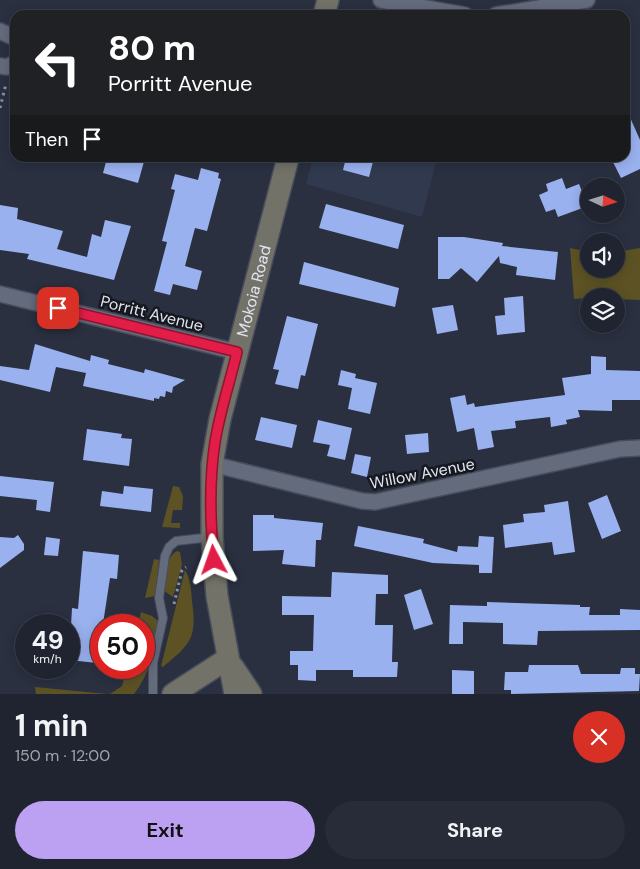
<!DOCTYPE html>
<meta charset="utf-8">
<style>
body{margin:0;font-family:"DM Sans",sans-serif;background:#282c38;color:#f1f3f6;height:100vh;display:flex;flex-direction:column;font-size:19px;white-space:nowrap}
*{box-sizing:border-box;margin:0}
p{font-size:16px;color:#a2a4ab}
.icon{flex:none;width:28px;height:28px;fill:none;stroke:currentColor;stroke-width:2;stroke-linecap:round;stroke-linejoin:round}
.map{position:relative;height:694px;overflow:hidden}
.details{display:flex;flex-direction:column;background:#202430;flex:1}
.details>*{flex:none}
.guide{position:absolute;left:10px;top:10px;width:620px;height:152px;border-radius:15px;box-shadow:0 2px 12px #0003,0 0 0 1px #3d414c;background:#202124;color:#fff;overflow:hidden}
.needle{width:32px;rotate:94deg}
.fabs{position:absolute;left:580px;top:178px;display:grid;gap:10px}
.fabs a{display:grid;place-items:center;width:45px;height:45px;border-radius:50%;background:#202430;box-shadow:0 2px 12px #0003,0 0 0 1px #3d414c;font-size:25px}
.speed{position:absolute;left:15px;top:614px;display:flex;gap:10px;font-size:25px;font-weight:700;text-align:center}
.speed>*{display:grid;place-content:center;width:65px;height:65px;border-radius:50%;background:#202430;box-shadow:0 2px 12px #0003,0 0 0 1px #3d414c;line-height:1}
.speed small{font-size:12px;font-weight:400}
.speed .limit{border:8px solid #d22;background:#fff;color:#111}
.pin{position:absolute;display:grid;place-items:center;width:42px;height:42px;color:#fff;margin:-21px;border-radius:10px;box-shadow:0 2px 8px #0006}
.me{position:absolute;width:55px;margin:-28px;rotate:356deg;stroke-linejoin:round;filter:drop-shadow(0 0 4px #0008)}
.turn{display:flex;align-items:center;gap:18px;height:105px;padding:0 15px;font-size:22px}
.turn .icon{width:65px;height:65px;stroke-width:2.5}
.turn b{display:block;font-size:35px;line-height:42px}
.then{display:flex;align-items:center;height:48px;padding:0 15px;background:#0003;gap:10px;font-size:19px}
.round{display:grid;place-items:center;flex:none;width:52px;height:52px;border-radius:26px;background:#282c38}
.overview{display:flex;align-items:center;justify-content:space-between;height:85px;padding:0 15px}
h1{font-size:30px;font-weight:700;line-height:38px}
.button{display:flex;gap:10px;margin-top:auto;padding:10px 15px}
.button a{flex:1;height:58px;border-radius:30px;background:#bca0f2;color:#111;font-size:20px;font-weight:700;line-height:58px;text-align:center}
.button a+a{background:#282c38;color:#f1f3f6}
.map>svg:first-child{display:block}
.built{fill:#31394f}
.green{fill:#5c5224}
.building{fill:#9ab1ef}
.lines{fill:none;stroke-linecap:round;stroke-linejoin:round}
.lane-casing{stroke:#484d5b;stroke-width:10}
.street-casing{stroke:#484d5b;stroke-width:18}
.secondary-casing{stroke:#484d5b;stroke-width:24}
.path{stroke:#8c919e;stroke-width:3;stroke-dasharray:2.5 4;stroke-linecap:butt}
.lane{stroke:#646b7d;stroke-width:8}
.street{stroke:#646b7d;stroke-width:15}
.secondary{stroke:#727269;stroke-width:21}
.route-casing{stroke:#92132f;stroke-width:12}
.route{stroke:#e11d48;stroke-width:9}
.labels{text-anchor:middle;stroke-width:5;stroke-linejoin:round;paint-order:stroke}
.street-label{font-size:16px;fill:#e0e4ef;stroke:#161820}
</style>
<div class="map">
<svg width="640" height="694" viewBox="0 0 640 694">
<rect width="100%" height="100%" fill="#2a3040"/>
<path class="built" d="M313 158H437L422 217 306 184Z"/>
<path class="green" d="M570 248 589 252V269H616V252L640 248V300L616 299V296L574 299Z
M173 486 179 487 183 496 182 510H173L171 523H180V528L162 527Z
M177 551 180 552 182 565 173 597 163 590C165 578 164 558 177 551Z
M154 559 159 560 155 596 145 598Z
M185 570C191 580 191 590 192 601 197 638 191 644 163 667L161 666Z
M141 612 152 616 159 622C157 647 149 675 134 694H110L122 686 127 668H144V625H138Z
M35 687 107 694H36Z"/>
<path class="building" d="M625 106 640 140V169L621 178 611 158H625Z
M107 158H145L138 183 103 173Z
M346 158H374L369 177 343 170Z
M201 168 219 173 218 178 221 179 207 231 195 228 185 266 202 271 197 290 173 284 170 295 154 291 167 242 162 241 175 190 171 189 175 174 198 180Z
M562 178 566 189 579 184 588 206 558 217 555 209 546 212 539 195 548 191 546 184Z
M326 204 404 225 398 249 319 228Z
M0 205 18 208 17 219 63 231 57 249 87 257 92 234 101 237 105 220 131 226 114 280 27 259 29 254 0 250Z
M438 237H464L503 243 502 246 558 252 555 280 516 275 517 267 500 263 499 256 477 282 461 268 449 279H438Z
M304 262 399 288 395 307 299 284Z
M523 296 525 332 497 335 495 316 505 315 504 298Z
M453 305 458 330 437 334 432 308Z
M287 316 318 324 305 376 301 375 298 389 275 384 279 370 273 369Z
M35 344 90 361 91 355 109 360 108 364 144 373 145 369 185 380 173 387 172 393 166 391 165 397 160 396 159 399 154 398V401L83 386 86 373 56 367 50 392 0 380V366L29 370Z
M591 356 606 357V370L640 371V400H612V411L578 410 580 417 566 420 567 424 551 427 550 417 515 421 516 428 491 431 494 447 478 450 474 428 457 432 450 398 465 395 467 405 474 403 475 407 565 395 562 378 591 374Z
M341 370 356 374 355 378 377 383 370 414 348 409 352 388 338 385Z
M261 417 297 425 292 448 255 440Z
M318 420 352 428 345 460 327 456 330 445 313 442Z
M87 429 122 434 121 438 132 439 129 466 83 460Z
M428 433 429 452 407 454 405 435Z
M355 454 371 457 367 477 351 473Z
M0 476 54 482 50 512 36 510 37 500 0 496Z
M124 486 153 489 151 512 100 506 102 491 123 494Z
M607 495 621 531 602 539 588 503Z
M568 501 575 552 554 555 552 542 505 548 503 525 524 522 523 514 545 512 544 505Z
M253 515H274V518L323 523 321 540H316L315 567 282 564 284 550 253 551Z
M358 526 424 539 423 543 457 552 458 546 478 547 479 536 494 537 492 573H479V565L433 563 354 546Z
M18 535 24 544V550L0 568V537L14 538Z
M46 537 60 539 58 556 44 555Z
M83 551 119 555 117 579 110 578 97 663 69 660 72 608 78 609Z
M332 572 388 575V594H376L375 625H393L392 662H398L397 677H353V670H316V681L298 680V665H290V651H313L314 615H282V596L331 597Z
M421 589 433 624 414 630 404 595Z
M487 602 580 605V607H590L589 615H620V609L640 610V630L538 631 537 645 503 644V623L463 622V644H449L450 605 487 606Z
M529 665H578L581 674H620L621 668H635V674H640L639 691 511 694V690H504L505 672H528Z
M452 670 474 671V694H452Z"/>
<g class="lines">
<defs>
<path id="lane" d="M153 694V663L163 618 159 598 165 556 169 547 176 541 212 537"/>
<path id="street" d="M381 0 465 15
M496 15 587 0
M0 31 15 38
M0 66 7 67 15 63
M0 294 237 352
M212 464 362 501 375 502 620 449 640 448"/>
<g id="secondary">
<path d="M324 15 328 0"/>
<path d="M233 667 251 694"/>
<path d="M173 694 227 659"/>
<path id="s1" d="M235 694 217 596 212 537V464L220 419 288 158"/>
</g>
</defs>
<use href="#lane" class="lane-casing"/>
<use href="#street" class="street-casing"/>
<use href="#secondary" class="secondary-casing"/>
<path class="path" d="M0 108 6 84
M174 604 182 570 186 567"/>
<use href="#lane" class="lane"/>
<use href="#street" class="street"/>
<use href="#secondary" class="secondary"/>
</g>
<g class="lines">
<defs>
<path id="route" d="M58 308 237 352C230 382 220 411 215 442 209 481 210 521 214 560"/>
</defs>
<use href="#route" class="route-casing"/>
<use href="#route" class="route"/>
</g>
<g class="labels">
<g class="street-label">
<text dy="6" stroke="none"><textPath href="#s1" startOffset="410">Mokoia Road</textPath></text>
<text transform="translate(152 313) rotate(14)" y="6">Porritt Avenue</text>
<text transform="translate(422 473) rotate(-11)" y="6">Willow Avenue</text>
</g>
</g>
</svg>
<div class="fabs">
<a><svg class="needle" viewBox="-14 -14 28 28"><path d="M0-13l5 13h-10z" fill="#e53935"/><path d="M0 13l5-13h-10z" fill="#a2a4ab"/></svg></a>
<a><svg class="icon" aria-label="sound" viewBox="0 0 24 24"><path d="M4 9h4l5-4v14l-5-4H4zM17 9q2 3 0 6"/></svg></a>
<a><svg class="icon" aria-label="layers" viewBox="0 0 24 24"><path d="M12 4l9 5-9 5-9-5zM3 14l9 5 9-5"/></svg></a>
</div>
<div class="speed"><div>49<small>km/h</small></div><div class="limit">50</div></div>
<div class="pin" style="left:58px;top:308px;background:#d93025"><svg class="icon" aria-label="arrive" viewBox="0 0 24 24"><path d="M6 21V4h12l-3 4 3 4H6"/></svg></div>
<svg class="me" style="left:214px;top:560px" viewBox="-20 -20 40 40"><path d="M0-17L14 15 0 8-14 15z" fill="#e11d48" stroke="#fff" stroke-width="4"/></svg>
<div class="guide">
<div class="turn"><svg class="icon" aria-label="left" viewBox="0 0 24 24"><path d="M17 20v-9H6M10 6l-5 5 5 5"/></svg><div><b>80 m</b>Porritt Avenue</div></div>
<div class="then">Then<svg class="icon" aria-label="arrive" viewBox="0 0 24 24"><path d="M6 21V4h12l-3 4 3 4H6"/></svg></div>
</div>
</div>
<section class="details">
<div class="overview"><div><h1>1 min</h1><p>150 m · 12:00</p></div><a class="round" style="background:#d93025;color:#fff"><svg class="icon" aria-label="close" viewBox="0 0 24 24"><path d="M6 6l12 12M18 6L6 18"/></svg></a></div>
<div class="button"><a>Exit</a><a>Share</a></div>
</section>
